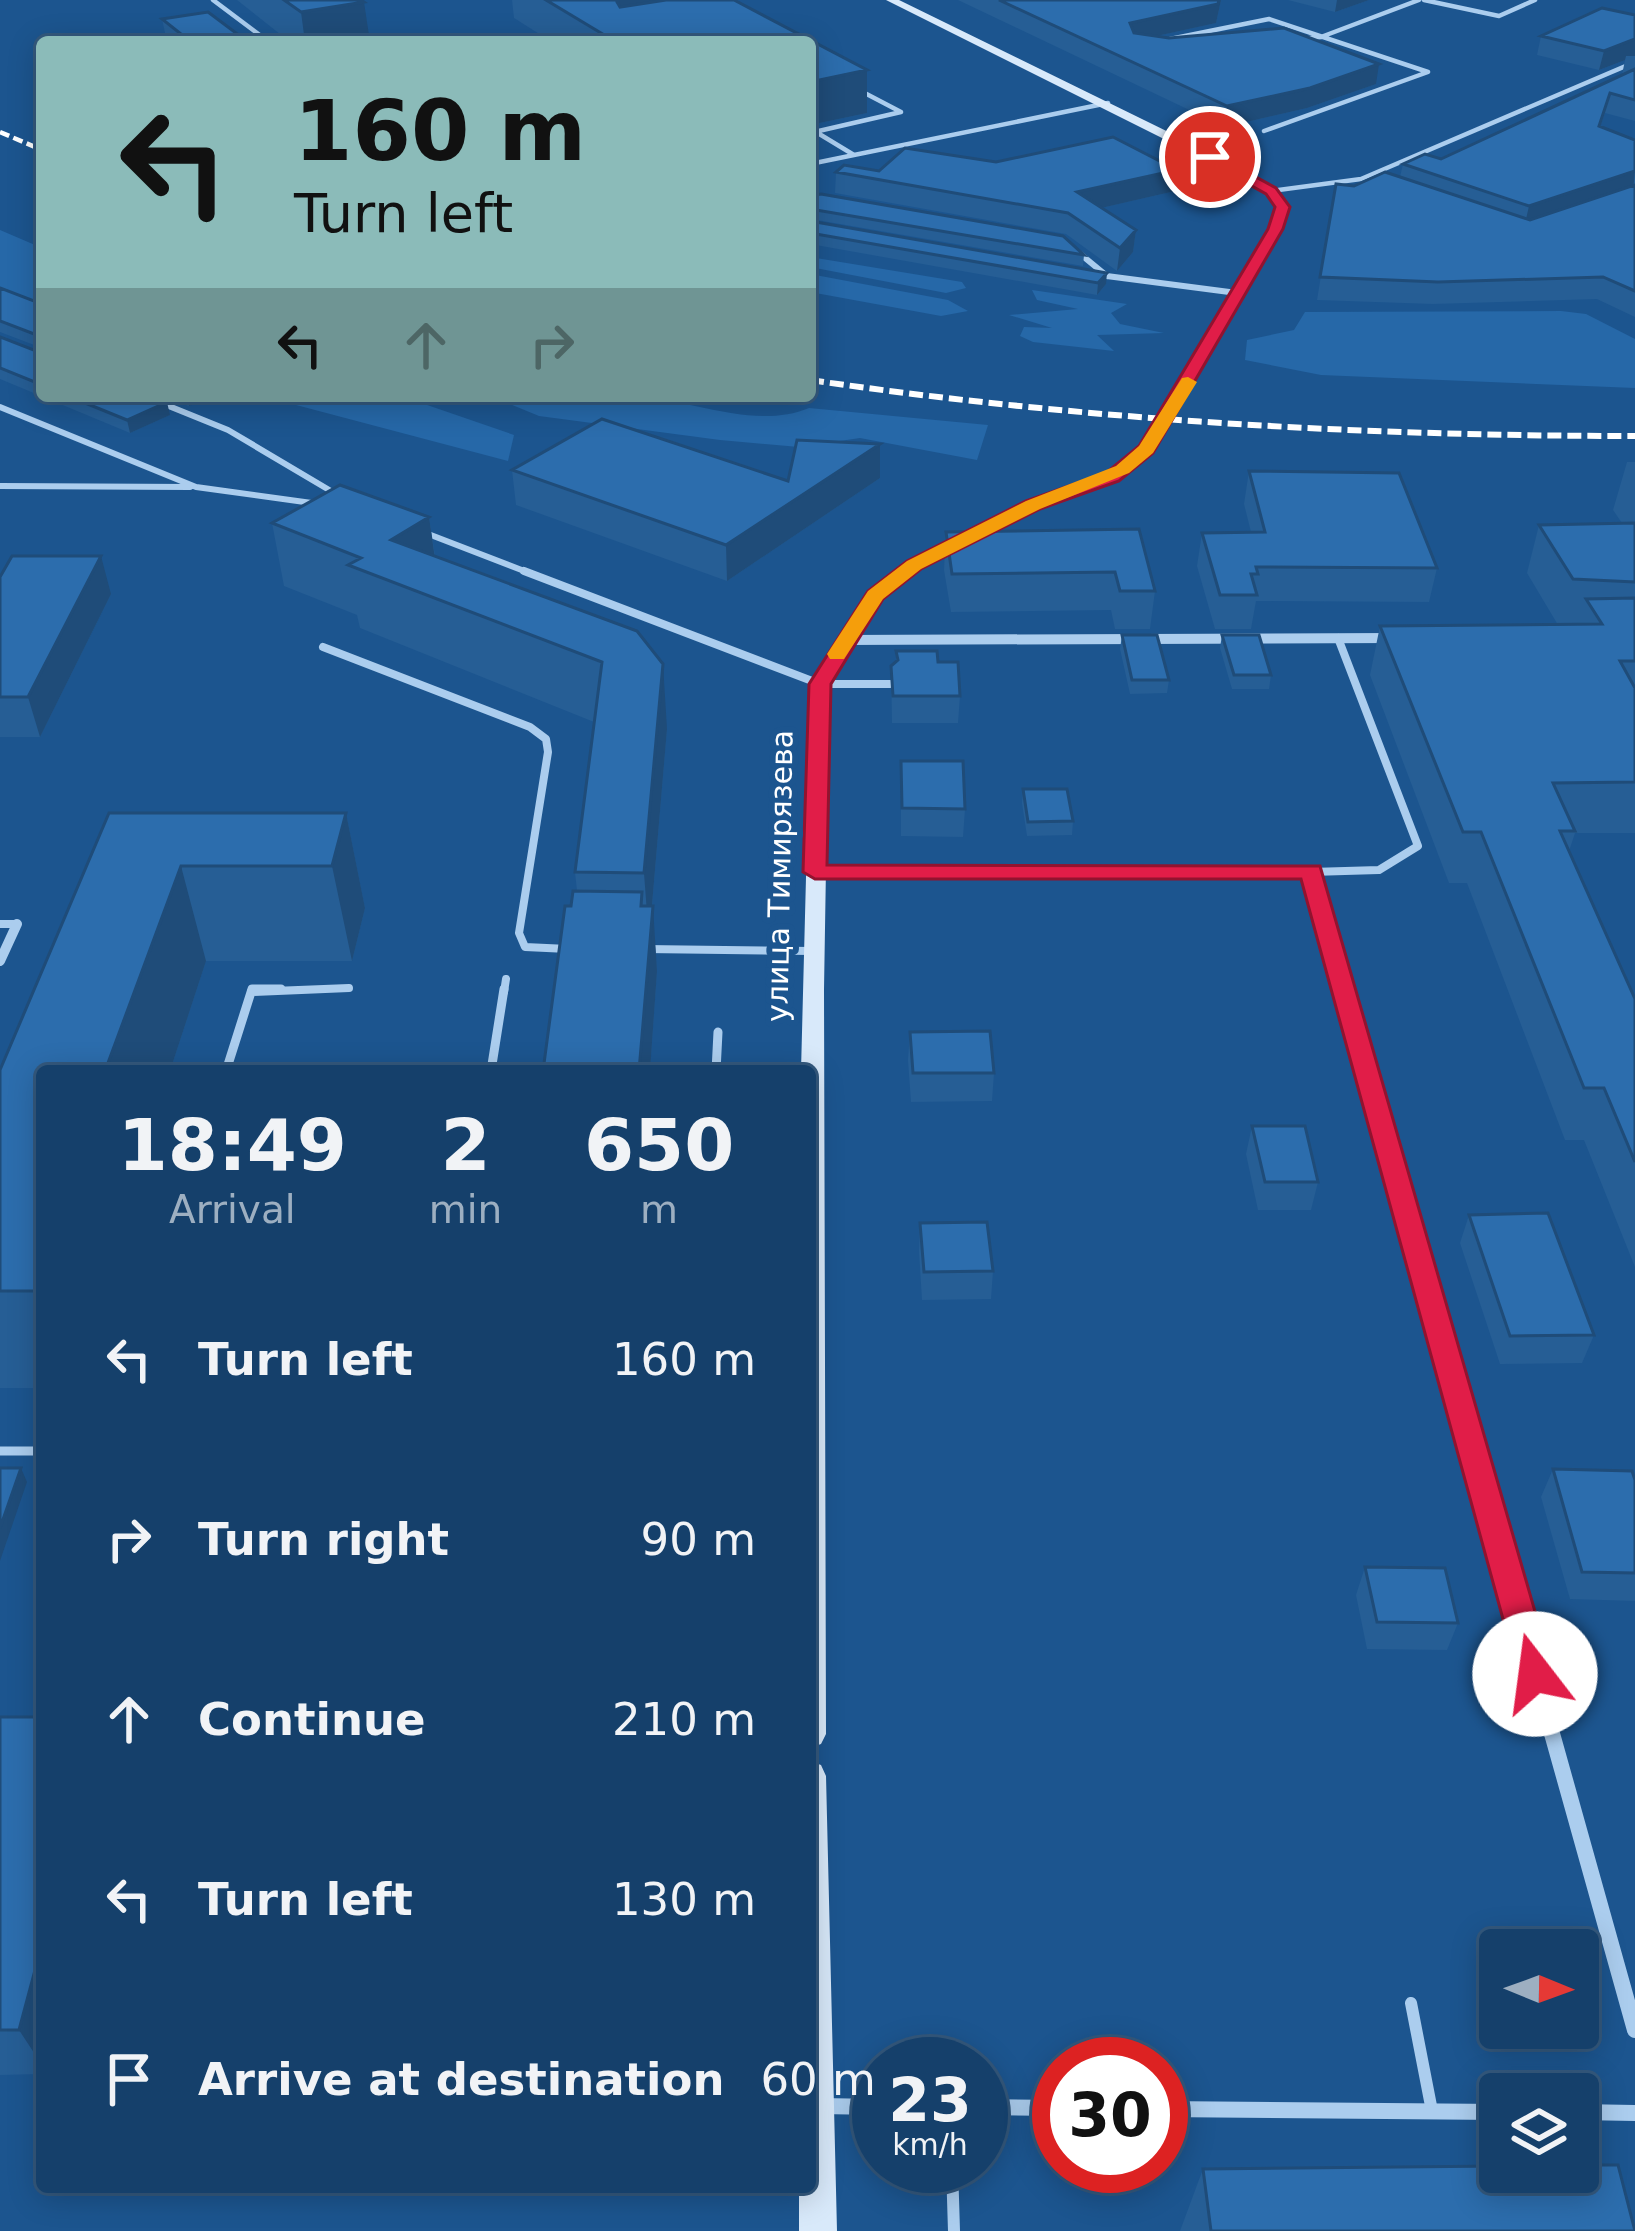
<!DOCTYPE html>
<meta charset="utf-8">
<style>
body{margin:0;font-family:"DejaVu Sans",sans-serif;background:#1e4771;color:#f1f3f6;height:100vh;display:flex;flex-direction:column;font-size:45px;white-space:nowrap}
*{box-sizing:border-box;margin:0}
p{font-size:39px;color:#9dafc1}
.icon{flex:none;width:66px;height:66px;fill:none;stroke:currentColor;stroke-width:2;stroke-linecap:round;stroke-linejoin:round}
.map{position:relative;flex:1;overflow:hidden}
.side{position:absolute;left:36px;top:1065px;width:780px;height:1128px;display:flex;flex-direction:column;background:#15406b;border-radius:12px;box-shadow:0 6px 30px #0003,0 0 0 3px #34597e}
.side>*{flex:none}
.top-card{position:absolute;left:36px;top:36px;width:780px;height:366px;border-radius:12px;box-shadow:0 6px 30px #0003,0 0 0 3px #34597e;background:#8bbbb9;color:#111;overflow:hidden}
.needle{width:78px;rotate:91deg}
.buttons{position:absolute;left:1479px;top:1929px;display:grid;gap:24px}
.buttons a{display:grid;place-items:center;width:120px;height:120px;border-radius:12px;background:#15406b;box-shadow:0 6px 30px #0003,0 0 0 3px #34597e;font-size:60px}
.speed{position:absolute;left:852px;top:2037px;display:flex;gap:24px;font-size:60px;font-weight:700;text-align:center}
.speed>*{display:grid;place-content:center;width:156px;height:156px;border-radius:50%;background:#15406b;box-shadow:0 6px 30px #0003,0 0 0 3px #34597e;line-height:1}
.speed small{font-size:30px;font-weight:400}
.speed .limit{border:18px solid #d22;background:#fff;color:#111}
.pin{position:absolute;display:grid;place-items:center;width:102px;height:102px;color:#fff;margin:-51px;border:6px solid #fff;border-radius:50%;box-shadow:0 3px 12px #0007}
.me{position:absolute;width:132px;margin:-66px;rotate:345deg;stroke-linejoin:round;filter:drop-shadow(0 0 9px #0008)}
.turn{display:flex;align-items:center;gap:42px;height:252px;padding:0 60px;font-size:54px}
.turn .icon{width:156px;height:156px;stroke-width:2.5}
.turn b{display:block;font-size:84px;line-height:102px}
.lanes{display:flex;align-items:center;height:114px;padding:0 60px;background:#0003;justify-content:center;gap:60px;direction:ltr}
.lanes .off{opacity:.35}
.eta{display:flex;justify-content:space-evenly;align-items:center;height:204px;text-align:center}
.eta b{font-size:72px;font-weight:800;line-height:84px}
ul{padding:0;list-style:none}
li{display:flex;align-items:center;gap:36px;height:180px;padding:0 60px}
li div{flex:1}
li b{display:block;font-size:45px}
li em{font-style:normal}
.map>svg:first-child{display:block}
.green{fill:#2668a8}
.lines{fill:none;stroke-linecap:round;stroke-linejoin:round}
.lane-far4{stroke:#abcdee;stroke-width:4.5}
.lane-far3{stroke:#abcdee;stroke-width:6}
.lane-far2{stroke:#abcdee;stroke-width:8}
.lane-far1{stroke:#abcdee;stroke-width:9}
.lane{stroke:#abcdee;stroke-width:12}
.street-far2{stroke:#abcdee;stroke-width:10}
.street-far1{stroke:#abcdee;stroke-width:14}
.street{stroke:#abcdee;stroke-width:16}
.secondary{fill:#d8e9fa;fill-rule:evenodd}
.rail-far1{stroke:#fff;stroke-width:4.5;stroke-dasharray:10 4.5;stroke-linecap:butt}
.rail{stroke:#fff;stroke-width:6;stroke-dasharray:14 6;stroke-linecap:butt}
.wall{fill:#265e95}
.shaded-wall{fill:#1f4c79}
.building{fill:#2c6dad;stroke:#1f4c79;stroke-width:3}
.route{fill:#e11d48;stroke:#92132f;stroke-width:3}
.slow{fill:#f59e0b}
.labels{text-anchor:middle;stroke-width:12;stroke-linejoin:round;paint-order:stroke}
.street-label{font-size:30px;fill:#fff;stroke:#1c558f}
</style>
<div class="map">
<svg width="1635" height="2231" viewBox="0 0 1635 2231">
<rect width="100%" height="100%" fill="#1c558f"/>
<path class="green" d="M0 230 42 248V307L0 294Z
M810 257 962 282 966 288 946 293 810 267Z
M810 274 948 300 968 311 941 316 810 292Z
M1032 290 1127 304 1111 313 1120 324 1164 333 1097 335 1114 351 1033 342 1020 336 1024 327 1052 328 1009 315 1078 309 1037 300Z
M1561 311 1586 314 1635 339V388L1321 375 1245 360 1247 340 1294 330 1305 312Z
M262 396H401L514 435 508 461Z
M490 396C538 396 585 394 632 396 689 398 754 431 809 408L988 425 977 460 860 438 799 447 720 440 539 416Z"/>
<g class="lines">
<path class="lane-far4" d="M213 0 269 42
M1424 0 1499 16 1535 0
M1170 39 1269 19 1428 72 1264 131
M1299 39 1321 37 1419 0
M816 132 854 155
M810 133 901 112 857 89
M810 164 1108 103
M1271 191 1361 179 1635 62"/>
<path class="lane-far3" d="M1079 253 1107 276
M1099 275 1237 293
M144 396 228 430 341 497
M0 407 196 487 319 504
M0 486 190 487
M423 532 532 574"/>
<path class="lane-far2" d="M524 571 820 684H890
M323 647 530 727 546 739 548 752 519 933 525 947 568 949
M1311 872 1379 870 1418 846 1338 638
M0 924H17
M645 949 814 951
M251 992 349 988
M504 992 506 979"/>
<path class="lane-far1" d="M226 1071 252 989H281
M491 1071 504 989
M716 1071 718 1032
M0 1451H42"/>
<path class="lane" d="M1411 2003 1432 2111
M952 2166 954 2231"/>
<path class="street-far2" d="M845 640 1394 638
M816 872H1311L1344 992
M0 961 17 924"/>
<path class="street-far1" d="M1344 989 1496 1533"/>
<path class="street" d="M1495 1530 1635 2030
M820 2106 879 2107
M981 2107 1059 2108
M1161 2109 1500 2112
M1578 2112 1635 2113"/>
<path class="secondary" d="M886 0H899L1248 171 1275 188 1288 207 1283 229 1152 452 1118 480 1039 509 920 569 882 599 829 684 824 990 826 1734 821 1744 810 1748V1071H801L811 684 869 592 908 561 1027 501 1106 474 1140 446 1269 229 1276 207 1266 194 1240 177Z
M810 1761 821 1765 826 1776 837 2231H799V2187H810Z"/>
<path class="rail-far1" d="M0 132 42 150"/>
<path class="rail" d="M810 380C1084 420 1358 436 1635 436"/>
</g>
<path class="wall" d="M237 0H361L370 42H290Z
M512 0H734L867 70V113L810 125V42H552L514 18Z
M958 0H1221L1216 23 1156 36 1376 84 1307 108 1225 127Z
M1288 0H1369L1335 12Z
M1635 15V121L1605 113 1600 127 1635 140V317L1597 299 1433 304 1317 300 1336 184 1354 186 1400 177 1403 164 1441 159 1622 75 1625 60 1599 70 1537 55 1541 36Z
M162 19 248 42H167Z
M879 171 1175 191 1101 208 1136 230 1133 252 1117 271 1066 234 835 193 836 172Z
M810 196 1084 255 1083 266 811 219Z
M810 221 1106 284 1097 295 810 244Z
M0 288 42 304V348L0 332Z
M0 337 36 351 42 349V396H152L170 415 130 433 0 379Z
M159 396H211L189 406Z
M1627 462H1635V833H1575L1569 851 1635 999V1267L1584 1140H1565L1467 883H1449L1370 675 1380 626 1558 625 1527 573 1539 525 1622 523 1613 510Z
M512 470 788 481 880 478 727 581 516 505Z
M1249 471 1437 568 1429 602 1256 601 1251 629H1215L1197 566 1202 533 1251 532 1244 504Z
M429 517 435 556 637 631 667 729 652 906 657 971 650 1071H543L571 906 577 891 575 872 594 722 360 628 357 615 284 586 272 523Z
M1139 529 1155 591 1150 629H1115L1111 610 951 612 944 570 946 532Z
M0 577 111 594 40 737H0Z
M1122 635 1169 680 1167 693 1130 694 1120 649Z
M1222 635 1271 675 1269 689H1232L1220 648Z
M896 651 938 662 960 696 958 723H892L891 666 896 662Z
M901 761 965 809 963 837 901 836Z
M1023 789 1073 821 1072 835 1027 836 1022 803Z
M109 813H346L365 908 352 961H206L170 1071H42V1388H0V1070Z
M910 1032 994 1073 992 1101 911 1102 908 1060Z
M1252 1126 1318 1182 1311 1210H1258L1246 1154Z
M1469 1215 1594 1335 1582 1363 1500 1364 1460 1243Z
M920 1223 993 1271 991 1299 922 1300 919 1251Z
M1553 1469 1635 1480V1601L1570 1599 1541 1497Z
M1365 1567 1458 1623 1447 1650 1367 1649 1356 1595Z
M0 1717H42V2074L0 2075Z
M1203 2169 1635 2231H1180Z"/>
<path class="shaded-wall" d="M618 0H700L624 36Z
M1221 0 1216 23 1129 42 1130 23Z
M1337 0H1369L1335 12Z
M364 2 370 42H305L301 12Z
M1635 39V56H1626L1625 60 1599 70 1604 51Z
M1379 64 1376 84 1307 108 1225 127 1227 106Z
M867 70V113L810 125V82Z
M1177 170 1175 191 1075 214 1077 192Z
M1635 171 1633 191 1524 228 1529 206Z
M1136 230 1133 252 1117 271 1120 248Z
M1107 273 1106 284 1097 295 1098 283Z
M187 396H211L189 406Z
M167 402 170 415 130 433 127 420Z
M880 444V478L727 581 726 545Z
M429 517 438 580 391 540Z
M101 556 111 594 40 737 28 697Z
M663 664 667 729 649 940 644 873Z
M346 813 365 908 352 961 332 866Z
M181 866 206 961 170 1071H105Z
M653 906 657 971 650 1071H639Z
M21 1468 27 1482 0 1561V1528Z
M42 1944V2065L19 2030Z"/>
<path class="building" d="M284 0H361L364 2 301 12Z
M546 0H618L617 2 620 7 666 0H734L867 70 810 82V42H616Z
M999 0H1219L1218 4 1130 23 1134 33 1169 38 1284 28 1379 64 1310 88 1227 106Z
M1602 8 1635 15V39L1604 51 1541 36Z
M208 12 248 42H191L162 19Z
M1635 69V100L1610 93 1599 126 1635 140V171L1529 206 1403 164 1425 154 1441 159Z
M1113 137 1177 170 1077 192 1136 230 1120 248 1068 213 836 172 844 165 879 171 905 148 996 162Z
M1385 172 1530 220 1635 185V291L1603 277 1438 282 1320 277 1336 184 1354 186Z
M821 194 1063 236 1084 255 810 209V196Z
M810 221 1107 273 1098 283 810 233Z
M0 288 42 304V337L0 321Z
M0 337 36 351 42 349V385L0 368Z
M68 396H152L167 402 127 420Z
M602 419 788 481 797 440 880 444 726 545 512 470Z
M1249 471 1399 473 1437 568 1256 567 1258 574H1251L1257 595H1220L1202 533 1265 532Z
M340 485 429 517 391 540 637 631 663 664 644 873 575 872 602 662 348 565 361 558 272 523Z
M1635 523V582L1573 579 1539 525Z
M1139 529 1155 591H1120L1115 572 952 574 946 532Z
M12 556H101L28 697H0V577Z
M1635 598V661H1620L1635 688V782L1553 783 1575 831H1560L1635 999V1162L1604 1088H1584L1481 832H1463L1380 626 1602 624 1586 599Z
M1122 635H1157L1169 680H1132Z
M1222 635H1259L1271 675H1234Z
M896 651H937L938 662H958L960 696H893L891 666 898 660Z
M901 761H963L965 809 902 808Z
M1023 789H1067L1073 821 1028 822Z
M109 813H346L332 866H181L105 1071H42V1291H0V1070Z
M573 891 642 892 641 906H653L639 1071H543L565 906H571Z
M990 1031 994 1073H913L910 1032Z
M1252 1126H1305L1318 1182H1265Z
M1548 1213 1594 1335 1510 1336 1469 1215Z
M987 1222 993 1271 924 1272 920 1223Z
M0 1468H21L0 1528Z
M1553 1469 1632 1471 1635 1480V1573L1582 1572Z
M1365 1567 1445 1568 1458 1623 1377 1622Z
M0 1717H42V1944L19 2030H0Z
M1578 2165H1618L1635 2231H1211L1203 2169 1500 2166V2172H1578Z"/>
<path class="route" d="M1210 152 1276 188 1290 207 1283 229 1153 453 1119 481 1040 509 921 569 883 599 831 684 827 865 1320 866 1553 1674 1548 1685 1535 1689 1523 1685 1518 1674 1301 879H815L803 872 809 684 868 591 907 561 1026 501 1106 473 1139 446 1268 229 1275 207 1266 194 1205 160Z"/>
<path class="slow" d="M1188 377 1197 382 1153 453 1129 473 1040 509 921 569 883 599 844 659H830L827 654 868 591 907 561 1026 501 1116 466 1139 446 1182 378Z"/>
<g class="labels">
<g class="street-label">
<text transform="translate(780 876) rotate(-89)" y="10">улица Тимирязева</text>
</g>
</g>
</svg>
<div class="buttons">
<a><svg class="needle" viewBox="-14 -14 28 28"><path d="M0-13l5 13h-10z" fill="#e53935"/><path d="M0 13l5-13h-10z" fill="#9dafc1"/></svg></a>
<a><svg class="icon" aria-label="layers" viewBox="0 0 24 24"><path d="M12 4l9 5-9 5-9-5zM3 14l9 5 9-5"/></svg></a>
</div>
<div class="speed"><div>23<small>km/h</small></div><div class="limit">30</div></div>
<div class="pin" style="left:1210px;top:157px;background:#d93025"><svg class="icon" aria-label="arrive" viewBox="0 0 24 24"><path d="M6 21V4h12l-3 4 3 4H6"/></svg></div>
<svg class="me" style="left:1535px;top:1674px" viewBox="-20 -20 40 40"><circle r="19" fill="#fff"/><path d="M0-13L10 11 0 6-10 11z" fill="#e11d48"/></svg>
<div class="top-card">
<div class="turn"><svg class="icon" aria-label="left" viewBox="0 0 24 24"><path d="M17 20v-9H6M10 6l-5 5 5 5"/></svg><div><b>160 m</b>Turn left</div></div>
<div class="lanes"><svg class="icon" aria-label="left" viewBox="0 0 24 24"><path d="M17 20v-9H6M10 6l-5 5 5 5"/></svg><svg class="icon off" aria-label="ahead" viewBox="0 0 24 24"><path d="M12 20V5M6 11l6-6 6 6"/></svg><svg class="icon off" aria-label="right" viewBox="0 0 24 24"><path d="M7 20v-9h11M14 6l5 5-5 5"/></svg></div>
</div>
<section class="side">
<div class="eta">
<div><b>18:49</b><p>Arrival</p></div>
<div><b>2</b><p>min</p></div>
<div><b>650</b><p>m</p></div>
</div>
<ul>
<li><svg class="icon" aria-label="left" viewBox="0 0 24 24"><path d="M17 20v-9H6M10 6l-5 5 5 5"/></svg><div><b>Turn left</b></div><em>160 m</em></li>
<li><svg class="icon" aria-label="right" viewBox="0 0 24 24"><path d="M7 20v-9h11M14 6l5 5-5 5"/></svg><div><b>Turn right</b></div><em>90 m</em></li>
<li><svg class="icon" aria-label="ahead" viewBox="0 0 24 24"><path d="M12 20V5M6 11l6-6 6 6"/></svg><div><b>Continue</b></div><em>210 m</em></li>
<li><svg class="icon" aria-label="left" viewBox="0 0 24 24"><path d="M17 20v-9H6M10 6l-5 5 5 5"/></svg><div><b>Turn left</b></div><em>130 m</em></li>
<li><svg class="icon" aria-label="arrive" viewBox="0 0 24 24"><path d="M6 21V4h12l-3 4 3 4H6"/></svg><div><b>Arrive at destination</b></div><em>60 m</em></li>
</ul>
</section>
</div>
